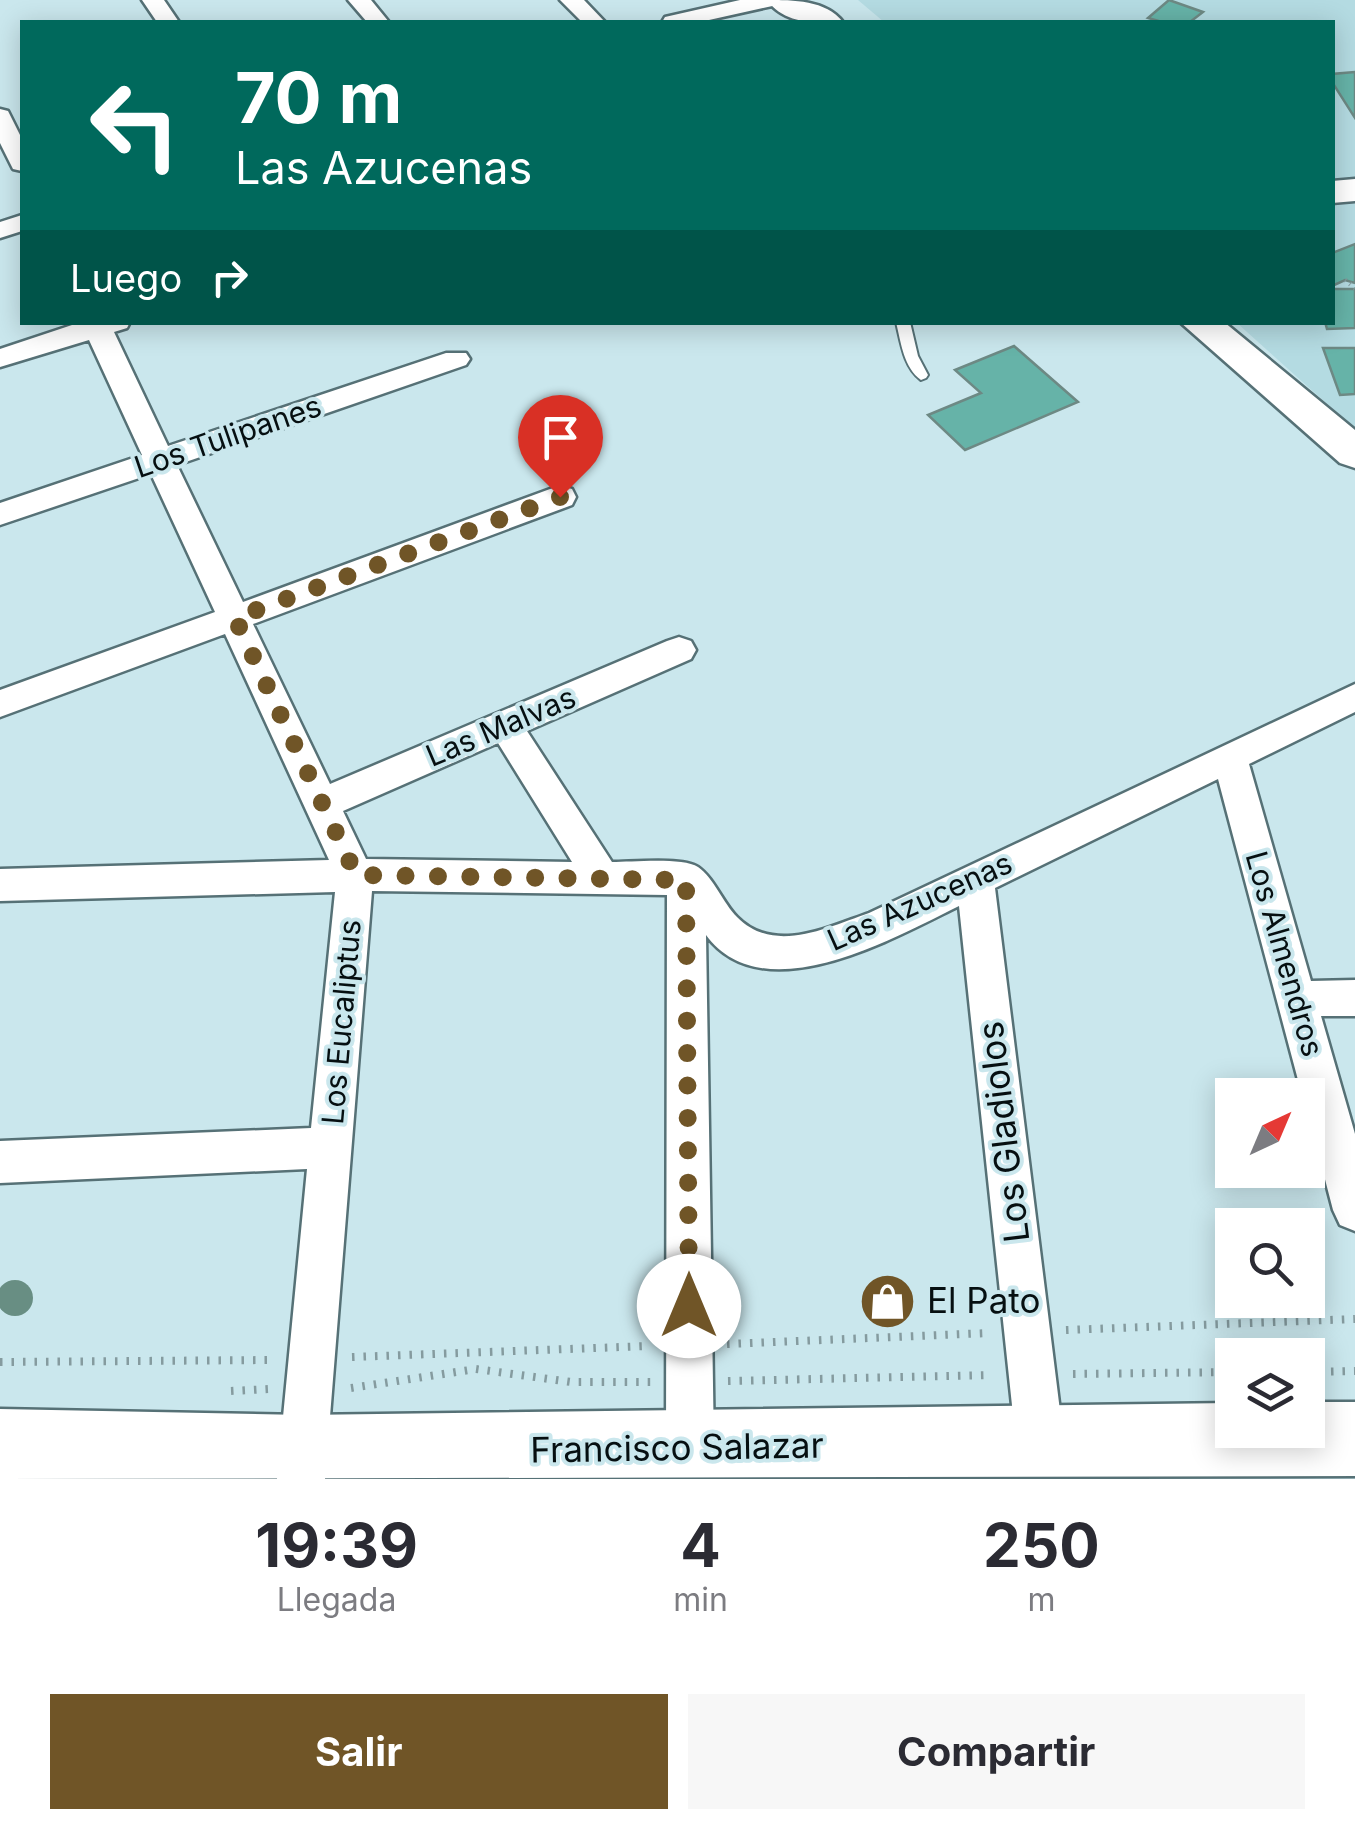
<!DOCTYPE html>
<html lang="es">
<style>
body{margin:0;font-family:Inter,sans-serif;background:#f7f7f7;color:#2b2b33;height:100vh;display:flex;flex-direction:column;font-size:38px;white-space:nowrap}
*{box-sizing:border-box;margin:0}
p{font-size:32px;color:#7c7c81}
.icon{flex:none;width:55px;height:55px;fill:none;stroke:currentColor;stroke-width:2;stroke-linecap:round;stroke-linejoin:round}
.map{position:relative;height:1479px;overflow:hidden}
.side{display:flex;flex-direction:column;background:#fff;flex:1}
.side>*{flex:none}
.banner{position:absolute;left:20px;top:20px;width:1315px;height:305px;border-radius:0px;box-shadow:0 5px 25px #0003;background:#00695c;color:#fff;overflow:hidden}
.needle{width:65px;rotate:44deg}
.buttons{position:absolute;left:1215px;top:1078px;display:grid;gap:20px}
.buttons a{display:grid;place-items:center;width:110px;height:110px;border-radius:0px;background:#fff;box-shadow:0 5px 25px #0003;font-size:50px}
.pin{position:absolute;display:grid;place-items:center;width:85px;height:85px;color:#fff;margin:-102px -42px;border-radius:50% 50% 50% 0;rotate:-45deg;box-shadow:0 0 10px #0007}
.pin .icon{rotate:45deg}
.me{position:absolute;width:110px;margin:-55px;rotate:0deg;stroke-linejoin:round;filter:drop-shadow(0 0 8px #0008)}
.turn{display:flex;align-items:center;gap:35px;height:210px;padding:0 50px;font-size:45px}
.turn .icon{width:130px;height:130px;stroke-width:2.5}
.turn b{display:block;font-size:70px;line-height:85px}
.then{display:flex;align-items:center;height:95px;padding:0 50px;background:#0003;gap:20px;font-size:38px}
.eta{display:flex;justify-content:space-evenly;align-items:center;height:170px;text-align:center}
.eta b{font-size:60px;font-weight:700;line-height:70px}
.primary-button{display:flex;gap:20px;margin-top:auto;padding:20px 50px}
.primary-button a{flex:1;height:115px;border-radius:0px;background:#705527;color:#fff;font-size:40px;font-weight:700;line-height:115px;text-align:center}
.primary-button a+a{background:#f7f7f7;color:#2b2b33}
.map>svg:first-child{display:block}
.built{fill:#b4dbe2}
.building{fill:#66b3a8;stroke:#6d8984;stroke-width:2.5}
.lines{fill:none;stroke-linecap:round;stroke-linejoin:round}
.lane-casing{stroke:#567176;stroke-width:4}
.street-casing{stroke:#567176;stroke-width:5}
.secondary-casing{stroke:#567176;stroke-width:5}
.primary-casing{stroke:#567176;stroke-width:5}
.path-far1{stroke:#859b9f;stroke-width:5;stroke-dasharray:1 5;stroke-linecap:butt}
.path{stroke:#859b9f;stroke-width:8;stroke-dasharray:2.5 9;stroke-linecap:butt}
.lane{fill:#fff;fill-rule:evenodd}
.street{fill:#fff;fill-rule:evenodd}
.secondary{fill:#fff;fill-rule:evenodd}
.primary{fill:#fff;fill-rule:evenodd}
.tree{fill:#688e83}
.route{stroke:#705527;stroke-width:18;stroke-dasharray:0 32.4}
.labels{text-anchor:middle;stroke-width:8;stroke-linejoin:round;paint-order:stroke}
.street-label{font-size:30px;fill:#060f11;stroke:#cae7ed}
.near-street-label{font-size:35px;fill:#060f11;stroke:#cae7ed}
.near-poi-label{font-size:35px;fill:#060f11;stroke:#cae7ed;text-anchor:start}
</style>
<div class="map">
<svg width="1355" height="1479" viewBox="0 0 1355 1479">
<rect width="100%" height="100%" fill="#cae7ed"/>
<path class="built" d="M858 0H1355V429L1237 323 1332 322V22H884Z"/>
<path class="building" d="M1169 0 1203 12 1190 22H1162L1148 18Z
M1355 72V118L1332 82V74Z
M1355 244V283L1345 280 1332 286V253Z
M1332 289H1355V328L1327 329 1325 322H1332Z
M1014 346 1078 402 965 450 928 415 981 393 955 370Z
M1323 348H1355V394L1340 395Z"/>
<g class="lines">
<defs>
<path id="lane" d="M896 322H910L918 356 928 375 926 378 921 380C904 368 901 343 896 322Z"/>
<path id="street" d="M142 0H164L179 22H157Z
M348 0H371L389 22H367Z
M560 0H584L605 22H582Z
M740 0H780L777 5 700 22H662L665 17Z
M0 109 8 111 22 139V171L13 169 0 143Z
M22 215V231L0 238V222Z
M130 322 127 328 114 332 168 446 446 353H466L470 359 466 365 177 465 243 602 550 489 561 486 572 489 576 497 572 505 253 624 330 784 667 641 679 637 691 641 696 650 691 659 527 731 612 862C632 862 683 857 698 867 714 878 723 903 737 917 774 955 828 927 869 913L1355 684V712L1249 764 1311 981 1355 980V1016H1321L1355 1134V1231L1340 1225 1333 1210 1308 1114V1095H1302L1218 779 995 888 1064 1443 1057 1460 1040 1467 1023 1460 1016 1443 959 906C894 938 763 1013 706 935L714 1449 707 1466 690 1473 673 1466 666 1449 667 895 372 891 325 1479H277L307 1169 0 1183V1141L311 1128 335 892 0 901V869L329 860 225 634 0 717V690L215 612 151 474 0 525V503L142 455 89 340 0 367V349L81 322ZM498 743 572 862 366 859 343 811Z"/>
<path id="secondary" d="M767 0C793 0 826 0 843 22 817 24 784 24 767 0Z
M1355 179V201L1332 203V181Z
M1180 322H1224L1355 430V468L1340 463Z"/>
<path id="primary" d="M1308 1402H1355V1476L0 1479V1409L303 1415 1232 1403V1430H1308Z"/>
</defs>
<use href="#lane" class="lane-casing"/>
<use href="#street" class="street-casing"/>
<use href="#secondary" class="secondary-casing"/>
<use href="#primary" class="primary-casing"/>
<path class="path-far1" d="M1345 280 1355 288"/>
<path class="path" d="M1066 1330 1355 1319
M727 1344 989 1333
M352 1357 649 1346
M0 1362 270 1360
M1308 1372 1355 1371
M1073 1374 1232 1372
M728 1381 990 1375
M351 1388 476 1369 571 1382H651
M231 1391 269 1389"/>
<use href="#lane" class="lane"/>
<use href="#street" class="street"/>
<use href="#secondary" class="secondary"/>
<use href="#primary" class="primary"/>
</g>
<circle class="tree" cx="15" cy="1298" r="18"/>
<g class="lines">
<path class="route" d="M560 497 235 618 356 875 686 880 689 1306"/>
</g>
<defs>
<symbol id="shop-disc" viewBox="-11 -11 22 22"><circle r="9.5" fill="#705527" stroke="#cae7ed"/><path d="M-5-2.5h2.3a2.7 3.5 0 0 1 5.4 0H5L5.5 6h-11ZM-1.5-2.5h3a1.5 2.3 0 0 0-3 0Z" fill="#fff"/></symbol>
</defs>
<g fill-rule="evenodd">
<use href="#shop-disc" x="856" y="1270" width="63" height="63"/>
</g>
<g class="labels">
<g class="street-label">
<text transform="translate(228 437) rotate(-19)" y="10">Los Tulipanes</text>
<text transform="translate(501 727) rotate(-23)" y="10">Las Malvas</text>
<text transform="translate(920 902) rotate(-24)" y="10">Las Azucenas</text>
<text transform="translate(1284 954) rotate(74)" y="10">Los Almendros</text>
<text transform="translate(342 1022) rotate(-85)" y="10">Los Eucaliptus</text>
</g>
<g class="near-street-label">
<text transform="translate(1004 1132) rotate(-97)" y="12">Los Gladiolos</text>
<text transform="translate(677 1448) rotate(-1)" y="12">Francisco Salazar</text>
</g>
<g class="near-poi-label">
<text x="927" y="1313">El Pato</text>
</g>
</g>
</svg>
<div class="buttons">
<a><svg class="needle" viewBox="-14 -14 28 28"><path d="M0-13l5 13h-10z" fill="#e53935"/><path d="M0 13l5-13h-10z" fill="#7c7c81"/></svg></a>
<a><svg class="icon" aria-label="search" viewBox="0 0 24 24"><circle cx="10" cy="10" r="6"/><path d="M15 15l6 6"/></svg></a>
<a><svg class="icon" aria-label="layers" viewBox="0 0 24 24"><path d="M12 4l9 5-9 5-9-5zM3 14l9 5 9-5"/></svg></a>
</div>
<div class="pin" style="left:560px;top:497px;background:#d93025"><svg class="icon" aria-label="arrive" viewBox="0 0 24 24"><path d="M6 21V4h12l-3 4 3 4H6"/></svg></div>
<svg class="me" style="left:689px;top:1306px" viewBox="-20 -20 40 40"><circle r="19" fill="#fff"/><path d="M0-13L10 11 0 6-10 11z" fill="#705527"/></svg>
<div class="banner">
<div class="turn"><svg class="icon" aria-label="left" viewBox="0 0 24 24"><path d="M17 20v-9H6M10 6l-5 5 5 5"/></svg><div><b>70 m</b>Las Azucenas</div></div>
<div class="then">Luego<svg class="icon" aria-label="right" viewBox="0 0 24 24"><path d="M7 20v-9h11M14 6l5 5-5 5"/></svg></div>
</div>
</div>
<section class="side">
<div class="eta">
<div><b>19:39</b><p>Llegada</p></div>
<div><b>4</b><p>min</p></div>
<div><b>250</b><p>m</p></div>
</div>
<div class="primary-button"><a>Salir</a><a>Compartir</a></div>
</section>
